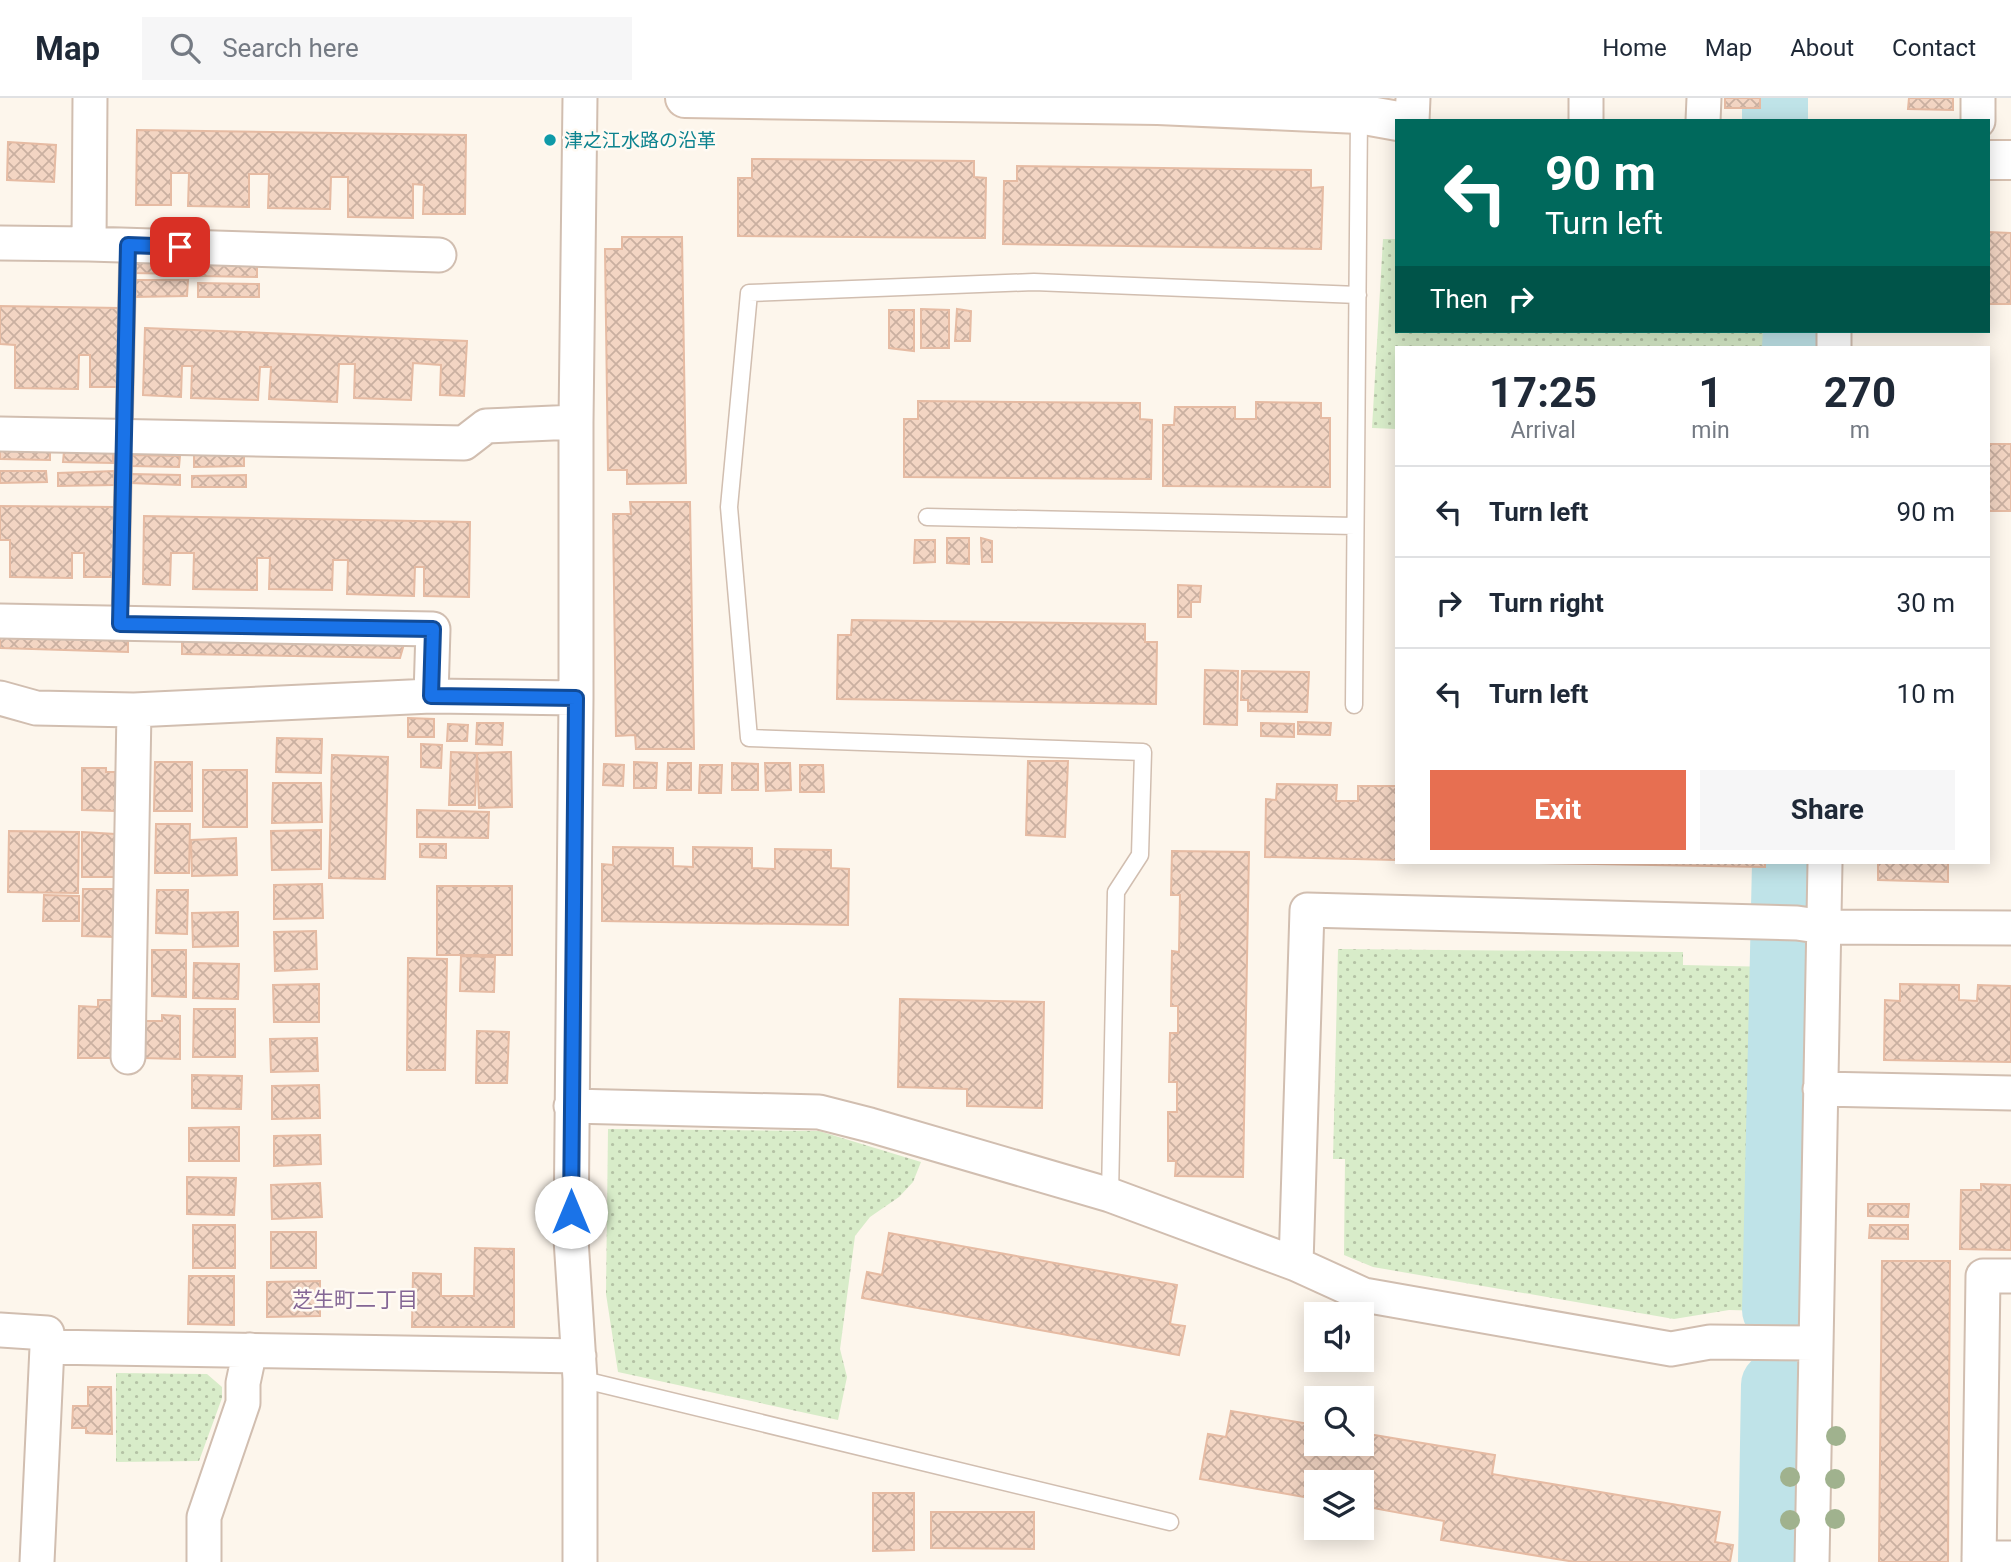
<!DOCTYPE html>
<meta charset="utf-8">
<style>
body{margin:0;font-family:Roboto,"Noto Sans JP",sans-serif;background:#f6f6f7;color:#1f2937;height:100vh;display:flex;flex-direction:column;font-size:26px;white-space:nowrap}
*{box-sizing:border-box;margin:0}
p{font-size:23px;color:#747a83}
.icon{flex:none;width:38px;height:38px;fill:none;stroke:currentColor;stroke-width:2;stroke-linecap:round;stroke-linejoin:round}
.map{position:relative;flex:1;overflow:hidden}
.drawer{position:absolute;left:1395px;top:248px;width:595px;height:518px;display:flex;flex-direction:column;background:#fff;border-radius:0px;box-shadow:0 4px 18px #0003}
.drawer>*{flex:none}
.guide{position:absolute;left:1395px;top:21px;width:595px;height:214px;border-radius:0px;box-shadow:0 4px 18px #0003;background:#00695c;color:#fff;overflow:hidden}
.buttons{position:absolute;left:1304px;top:1204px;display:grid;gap:14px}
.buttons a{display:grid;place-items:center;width:70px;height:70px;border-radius:0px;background:#fff;box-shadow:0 4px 18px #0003;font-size:35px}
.pin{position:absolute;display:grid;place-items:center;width:60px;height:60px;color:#fff;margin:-30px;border-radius:14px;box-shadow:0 4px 10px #0006}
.me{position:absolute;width:77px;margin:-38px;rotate:0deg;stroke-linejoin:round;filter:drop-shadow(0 0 5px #0008)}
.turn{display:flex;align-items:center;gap:24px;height:147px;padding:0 35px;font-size:32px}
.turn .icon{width:91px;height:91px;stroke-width:2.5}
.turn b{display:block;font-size:49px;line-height:60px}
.then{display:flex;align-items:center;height:66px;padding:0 35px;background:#0003;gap:14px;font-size:26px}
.eta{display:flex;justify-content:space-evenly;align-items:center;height:119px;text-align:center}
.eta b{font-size:42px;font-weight:700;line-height:49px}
.action{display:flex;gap:14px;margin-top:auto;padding:14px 35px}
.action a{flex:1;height:80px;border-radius:0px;background:#e76f51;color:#fff;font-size:28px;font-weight:700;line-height:80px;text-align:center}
.action a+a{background:#f6f6f7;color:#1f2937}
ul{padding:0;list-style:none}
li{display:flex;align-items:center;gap:21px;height:91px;padding:0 35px;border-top:2px solid #e0e1e3}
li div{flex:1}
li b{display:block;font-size:26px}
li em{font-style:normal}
header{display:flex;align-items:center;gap:42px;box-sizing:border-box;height:98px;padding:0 35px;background:#fff;border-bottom:2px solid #e0e1e3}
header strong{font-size:33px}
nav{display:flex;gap:38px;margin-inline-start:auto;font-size:24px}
.search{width:490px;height:63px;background:#f6f6f7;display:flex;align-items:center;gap:18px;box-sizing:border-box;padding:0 24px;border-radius:0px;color:#747a83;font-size:26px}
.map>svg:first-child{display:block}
.park{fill:url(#park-dots)}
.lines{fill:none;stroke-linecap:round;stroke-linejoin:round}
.river{stroke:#bfe3e8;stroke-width:66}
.building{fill:url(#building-cross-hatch);stroke:#e6bba3;stroke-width:2}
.lane-casing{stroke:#d1beb0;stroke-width:19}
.street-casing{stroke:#d1beb0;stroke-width:37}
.secondary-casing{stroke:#d6c0b0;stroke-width:42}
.lane{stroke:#fff;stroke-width:16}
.street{stroke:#fff;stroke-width:33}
.secondary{stroke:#fff;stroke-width:38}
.tree{fill:#a0b28e}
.route-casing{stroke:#114b97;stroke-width:18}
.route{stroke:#1a73e8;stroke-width:12}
.culture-dot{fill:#0f9aa8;stroke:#fffaf3;stroke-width:2.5}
.labels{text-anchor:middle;stroke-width:5;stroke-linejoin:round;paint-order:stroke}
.culture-label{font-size:19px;fill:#0d838f;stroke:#fffaf3;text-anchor:start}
.neighbourhood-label{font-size:21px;fill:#846695;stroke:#fffaf3}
</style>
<header>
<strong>Map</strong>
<div class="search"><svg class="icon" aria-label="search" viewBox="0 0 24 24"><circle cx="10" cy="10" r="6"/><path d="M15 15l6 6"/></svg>Search here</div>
<nav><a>Home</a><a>Map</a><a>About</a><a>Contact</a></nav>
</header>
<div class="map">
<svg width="2011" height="1464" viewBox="0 0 2011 1464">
<defs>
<pattern id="park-dots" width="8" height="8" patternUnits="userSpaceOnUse" patternTransform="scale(1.75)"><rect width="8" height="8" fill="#d8ecc9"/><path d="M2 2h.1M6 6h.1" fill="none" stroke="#b4c2a5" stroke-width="1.8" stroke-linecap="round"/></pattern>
<pattern id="building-cross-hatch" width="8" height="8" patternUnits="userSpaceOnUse" patternTransform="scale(1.75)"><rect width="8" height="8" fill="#f3d5c3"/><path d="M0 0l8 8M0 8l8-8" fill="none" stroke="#cab0a1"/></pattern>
</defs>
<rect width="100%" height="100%" fill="#fdf6ec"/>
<path class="park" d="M1383 141H1396V233H1786L1785 250H1396V331L1372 330Z
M1338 851 1683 854V867L1774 869 1768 1213 1729 1212 1674 1221 1373 1169 1344 1157 1345 1061H1333Z
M608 1031 819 1033 921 1064 913 1084 899 1099 870 1119 855 1138 840 1251 847 1279 838 1322 618 1274 606 1196Z
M116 1275 207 1276 222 1289V1300L199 1363 116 1364Z"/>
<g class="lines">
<path class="river" d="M1775 23V0
M1795 250 1796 233
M1775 1212 1785 765
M1771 1464 1774 1287"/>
</g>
<path class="building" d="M1725 0H1760V10H1725Z
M1909 0H1953V12L1908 11Z
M137 32 466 37 465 116H423L424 87 413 86V120L348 119V79H331L330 111 268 110 269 76H249V109L188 108 189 75H171V107H136Z
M8 44 56 47 54 84 7 82Z
M752 61 974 63V79L986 80 985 140 738 138V80H752Z
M1017 68 1311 72V90L1323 89 1321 151 1003 146 1004 83H1017Z
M1988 134 2011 135V206H1988Z
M622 139H682L686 385 627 386V372H608L605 151H622Z
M134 164H183V176L133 175Z
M201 166 257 167V179L200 178Z
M136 182H188L187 198 135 199Z
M198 185 259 186V199H198Z
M0 208 119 210 118 289H90V257H79L78 291 15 290V247L0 246Z
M921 211 949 212V250H921Z
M957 211 971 213 970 243H955Z
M889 212H914V253L889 250Z
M145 230 467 243 464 298 440 297 441 267 413 265 411 302 354 300 355 266H339L337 304 269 301 271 269H260L258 302 191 300 192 268H182L181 299 143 297Z
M918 303 1140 305V321L1152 322 1151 381 904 379V321H918Z
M1256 304 1321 305V320H1330V389L1163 388V327H1174L1175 309H1235V321H1256Z
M1988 346H2011V413H1988Z
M0 351 50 352V362L0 361Z
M64 353 113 354V365L63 364Z
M244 356V368L194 369V357Z
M131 357 180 358 179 369 131 368Z
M0 373H46L47 384 0 385Z
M114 373V387L58 388V375Z
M131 376 180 377V387L131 385Z
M246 377V389H192V378Z
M630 404H690L694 651H636L635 637 616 638 613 416H631Z
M0 408 117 409V479H84V455H72V480L10 479V442H0Z
M144 418 470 424 469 499 424 498V469H415L414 498 347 496 348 462H333L332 492 269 491 270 460H257V492L193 491 194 455H171L170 487 143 486Z
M947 440H969V466L947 465Z
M981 440 992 443V464H982Z
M915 442H935V464L914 465Z
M1178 487 1201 488 1200 504H1191V519H1178Z
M852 522 1145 526V544H1157L1156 606 837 601 838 537H851Z
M0 537 128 541V554L0 550Z
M182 542 404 546 400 560 182 556Z
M1205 572 1238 573 1237 627 1204 626Z
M1242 573 1309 574 1307 614 1248 613V602H1241Z
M408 620 434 621V639H408Z
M1298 624 1331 625 1330 637 1298 636Z
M477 625H503L502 647 476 646Z
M1261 625 1294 626V639L1261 638Z
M448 626 468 627 467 643H447Z
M277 640 322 641 321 675 276 674Z
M421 646 442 647 441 670 421 669Z
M451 654 477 655 475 707H449Z
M511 654 512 709 479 710 477 655Z
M332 657 388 659 385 781 329 780Z
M1028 663H1068L1065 739 1026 737Z
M155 664H192V713H154Z
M634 664 657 665 656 690H634Z
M668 665H691V692H667Z
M732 665 758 666V692H732Z
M765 665H790L791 692 766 693Z
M604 666 624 667 623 688 603 687Z
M700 667H722L721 695H699Z
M800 667H823L824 694H800Z
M82 670H106V674H115V713L82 712Z
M203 672H247V729H203Z
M273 685H321L322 724 272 725Z
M1277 686 1337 687 1336 703H1358V688H1396V762L1265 759 1266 701 1276 702Z
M417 712 489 714 488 740 417 739Z
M156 726H190L189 775H155Z
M321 732V771L272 772 271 733Z
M9 733 79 734 78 795 8 794Z
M82 734 115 736V779H82Z
M236 740 237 777 192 778 191 742Z
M420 746H446V760L420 759Z
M613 749 673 750V768L693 769V749L752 750V770L775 771V751L831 752V770L849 771 848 827 602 823V766L613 767Z
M1172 753 1249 754 1243 1079 1175 1078 1176 1063H1168V1014H1177V984H1169L1170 935H1178V908H1171L1172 853 1179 854 1180 797H1171Z
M1538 765H1765V769Z
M1878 765H1948V784L1878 782Z
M322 786 323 820 274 821V787Z
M437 788H512V857H437Z
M83 791H117L116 839 82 838Z
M157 792H188L187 836 156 835Z
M44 797 79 798V823H43Z
M238 814V848L193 849 192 815Z
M316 833 317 871 275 873 274 834Z
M152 852H186V899L152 898Z
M461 858 495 859 494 894 460 893Z
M408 860 447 861 445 972H407Z
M194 865 239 866 238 901 193 900Z
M319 886V924H274L273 887Z
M1900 886 1959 887V902L1977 903 1978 887 2011 888V964L1884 962 1885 902 1900 903Z
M900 901 1044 904 1042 1010 967 1008V991L898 989Z
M98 902H117L116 960H78L79 908 98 909Z
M194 911H235V959H193Z
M162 917 180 918V961L143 960 144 923H162Z
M477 933 509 934 507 985H476Z
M317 940 318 973 271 974 270 941Z
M192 977 242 978 241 1011 192 1010Z
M319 987 320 1020 272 1021V988Z
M239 1029V1063H189V1030Z
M320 1037 321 1066 274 1068V1038Z
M187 1079 236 1080 234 1117 187 1116Z
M320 1085 322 1119 272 1121 271 1087Z
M1981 1086 2011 1087V1152L1960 1151 1961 1092H1981Z
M1868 1106H1909L1908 1119 1868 1118Z
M193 1127H235V1170H193Z
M1870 1127H1908V1141L1869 1140Z
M271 1134H316V1170H271Z
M889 1135 1177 1187 1170 1226 1185 1228 1179 1257 862 1200 867 1174 882 1177Z
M475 1150 514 1151V1229H412L413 1175 441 1176V1198H474Z
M1882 1163H1950L1948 1464H1879Z
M189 1178H234V1227L188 1226Z
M320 1183V1218L267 1219V1184Z
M88 1289H111L112 1336 86 1335V1330H72L73 1308H88Z
M1231 1313 1316 1327V1346H1362V1335L1495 1357 1492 1376 1720 1414 1715 1444 1733 1447 1730 1464H1575L1441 1442 1444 1423 1362 1408V1384H1316V1401L1200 1381 1208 1336 1226 1339Z
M873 1395H914V1452L873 1453Z
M931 1414H1034V1451L931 1450Z"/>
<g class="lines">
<defs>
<path id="lane" d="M927 419 1355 428
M120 526 128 147
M1354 607 1359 16
M1110 1097 1116 794 1140 757 1143 654 749 640 729 409 749 195 1034 184 1358 197
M580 1281 1170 1424"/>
<path id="street" d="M580 0 576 324V600L571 1141 580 1281V1464
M1978 0V23
M1412 23 1413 0
M1586 23V0
M1703 23 1704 0
M0 145 89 146 90 0
M89 146 439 157
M1834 250V233
M0 336 464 345 486 328 576 324
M0 523 433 531 431 598
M0 600 36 610 134 612 431 598 576 600
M128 959 134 612
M1820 991 2011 995
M571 1008 819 1014 870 1027 1110 1097 1296 1166 1364 1197 1671 1251 1710 1244 1815 1245
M1296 1166 1307 812 1797 825 1824 829 2011 830
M0 1232 47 1235V1249L579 1258
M1979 1459 2011 1460
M37 1464 47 1249
M204 1464V1419L243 1305V1285L250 1252
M1812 1464 1825 765
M1979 1464 1983 1178H2011"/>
<path id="secondary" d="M685 0 1158 7 1359 16 1398 23
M1988 62H2011"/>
</defs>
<use href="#lane" class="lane-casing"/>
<use href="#street" class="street-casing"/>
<use href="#secondary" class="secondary-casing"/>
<use href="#lane" class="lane"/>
<use href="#street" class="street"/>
<use href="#secondary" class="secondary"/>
</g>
<g class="tree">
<circle cx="1836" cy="1338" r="10"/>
<circle cx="1790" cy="1379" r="10"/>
<circle cx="1835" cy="1381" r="10"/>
<circle cx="1835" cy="1421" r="10"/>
<circle cx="1790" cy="1422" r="10"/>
</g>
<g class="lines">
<defs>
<path id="route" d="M180 149 128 147 120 526 433 531 431 598 576 600 571 1114"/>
</defs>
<use href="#route" class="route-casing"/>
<use href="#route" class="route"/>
</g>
<circle class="culture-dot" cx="550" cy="42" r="7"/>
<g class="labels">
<g class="culture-label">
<text x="564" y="49">津之江水路の沿革</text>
</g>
<g class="neighbourhood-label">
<text x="355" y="1209">芝生町二丁目</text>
</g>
</g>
</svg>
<div class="buttons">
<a><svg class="icon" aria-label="sound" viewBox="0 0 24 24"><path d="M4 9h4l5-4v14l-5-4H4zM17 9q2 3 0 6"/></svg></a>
<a><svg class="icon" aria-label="search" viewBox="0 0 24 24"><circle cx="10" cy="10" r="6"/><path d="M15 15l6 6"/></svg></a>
<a><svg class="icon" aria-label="layers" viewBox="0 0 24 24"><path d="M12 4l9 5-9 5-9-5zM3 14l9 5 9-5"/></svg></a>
</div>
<div class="pin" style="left:180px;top:149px;background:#d93025"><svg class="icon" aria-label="arrive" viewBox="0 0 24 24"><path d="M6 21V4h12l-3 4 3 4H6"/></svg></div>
<svg class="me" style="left:571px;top:1114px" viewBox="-20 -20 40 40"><circle r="19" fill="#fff"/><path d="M0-13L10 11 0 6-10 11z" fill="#1a73e8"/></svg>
<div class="guide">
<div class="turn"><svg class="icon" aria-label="left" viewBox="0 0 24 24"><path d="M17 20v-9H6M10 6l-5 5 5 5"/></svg><div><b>90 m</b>Turn left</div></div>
<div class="then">Then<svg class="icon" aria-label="right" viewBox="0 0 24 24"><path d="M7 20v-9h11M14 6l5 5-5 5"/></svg></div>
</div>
<section class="drawer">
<div class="eta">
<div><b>17:25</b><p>Arrival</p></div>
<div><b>1</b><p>min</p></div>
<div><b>270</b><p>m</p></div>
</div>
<ul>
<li><svg class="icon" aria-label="left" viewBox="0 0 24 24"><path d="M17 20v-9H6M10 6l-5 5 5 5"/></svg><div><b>Turn left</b></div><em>90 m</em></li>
<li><svg class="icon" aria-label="right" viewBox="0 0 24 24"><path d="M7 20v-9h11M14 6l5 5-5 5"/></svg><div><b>Turn right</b></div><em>30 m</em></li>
<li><svg class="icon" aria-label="left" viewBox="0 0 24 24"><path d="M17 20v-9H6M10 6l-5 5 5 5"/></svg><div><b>Turn left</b></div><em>10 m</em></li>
</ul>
<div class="action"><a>Exit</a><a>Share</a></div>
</section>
</div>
